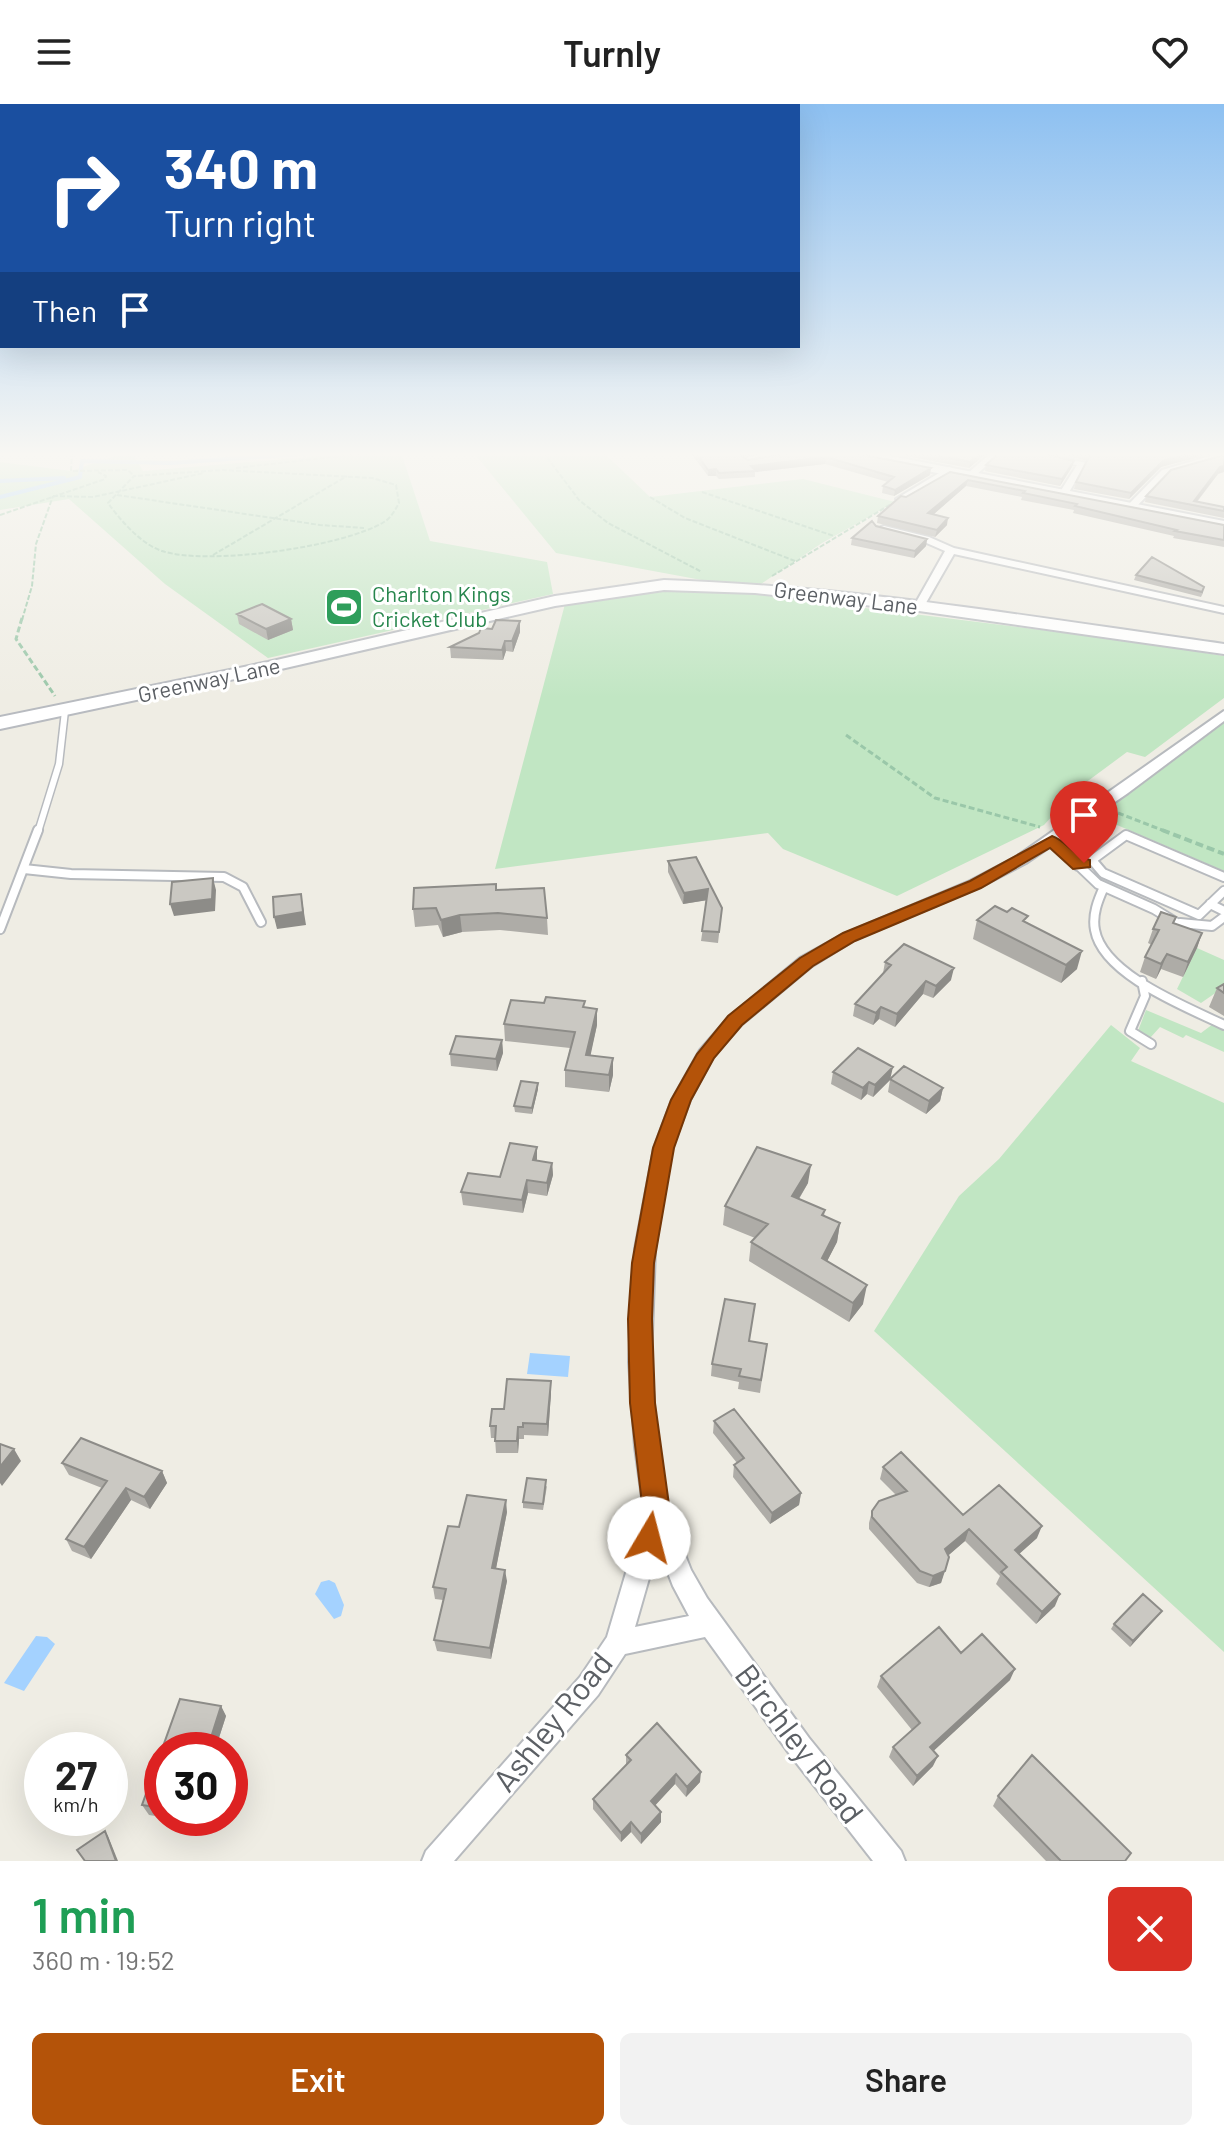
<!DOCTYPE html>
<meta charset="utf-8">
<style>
body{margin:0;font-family:Barlow,sans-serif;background:#f2f2f2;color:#222;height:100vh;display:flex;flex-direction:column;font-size:30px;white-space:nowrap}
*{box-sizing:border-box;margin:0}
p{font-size:26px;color:#767676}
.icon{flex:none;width:44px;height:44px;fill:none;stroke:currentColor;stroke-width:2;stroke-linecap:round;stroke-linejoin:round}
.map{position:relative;height:1757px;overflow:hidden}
.panel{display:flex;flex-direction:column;background:#fff;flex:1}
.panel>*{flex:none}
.top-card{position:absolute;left:0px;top:0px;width:800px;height:244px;box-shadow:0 8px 32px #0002;background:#1a4fa0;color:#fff;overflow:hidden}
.speed{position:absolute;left:24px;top:1628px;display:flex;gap:16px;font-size:40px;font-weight:700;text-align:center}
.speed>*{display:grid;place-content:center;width:104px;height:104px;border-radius:50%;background:#fff;box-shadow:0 8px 32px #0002;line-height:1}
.speed small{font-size:20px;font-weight:400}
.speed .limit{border:12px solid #d22;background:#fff;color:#111}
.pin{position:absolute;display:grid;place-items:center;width:68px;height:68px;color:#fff;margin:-82px -34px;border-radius:50% 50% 50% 0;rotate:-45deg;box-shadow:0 0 8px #0007}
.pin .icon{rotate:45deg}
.me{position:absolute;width:88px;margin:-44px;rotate:8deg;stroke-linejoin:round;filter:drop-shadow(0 0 6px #0008)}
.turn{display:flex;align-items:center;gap:28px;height:168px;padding:0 32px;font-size:36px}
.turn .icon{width:104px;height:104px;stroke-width:2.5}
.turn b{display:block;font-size:56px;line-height:68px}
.then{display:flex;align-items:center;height:76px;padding:0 32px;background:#0003;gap:16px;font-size:30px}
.round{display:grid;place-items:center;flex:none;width:84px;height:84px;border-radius:12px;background:#f2f2f2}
.head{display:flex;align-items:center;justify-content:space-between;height:136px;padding:0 32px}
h1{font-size:48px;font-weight:600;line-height:60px;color:#1e9e55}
.action{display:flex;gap:16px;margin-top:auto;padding:16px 32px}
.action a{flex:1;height:92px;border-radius:12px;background:#b45309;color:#fff;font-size:32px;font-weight:600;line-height:92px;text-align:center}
.action a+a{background:#f2f2f2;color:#222}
header{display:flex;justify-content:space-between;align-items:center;height:104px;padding:0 32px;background:#fff;font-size:36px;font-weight:600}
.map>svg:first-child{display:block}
.green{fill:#c1e6c3}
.water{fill:#a4d2ff}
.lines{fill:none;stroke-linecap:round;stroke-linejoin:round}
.stream{stroke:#a4d2ff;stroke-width:4}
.lane-far1-casing{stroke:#b7babe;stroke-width:9}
.lane-casing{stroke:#b7babe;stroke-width:12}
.street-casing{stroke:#b7babe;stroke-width:4}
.secondary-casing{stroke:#b8bbc0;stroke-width:4}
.path-far2{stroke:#9ac7a9;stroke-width:2;stroke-dasharray:5 2;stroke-linecap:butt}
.path-far1{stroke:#9ac7a9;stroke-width:3;stroke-dasharray:6 3;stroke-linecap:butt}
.path{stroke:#9ac7a9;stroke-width:4;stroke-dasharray:8 4;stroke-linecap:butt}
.lane-far1{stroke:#fff;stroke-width:6}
.lane{stroke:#fff;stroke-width:8}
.street{fill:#fff;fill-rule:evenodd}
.secondary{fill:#fff;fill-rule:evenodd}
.wall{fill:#aeaca7}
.shaded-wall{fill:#8d8c88}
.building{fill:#cac8c2;stroke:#8d8c88;stroke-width:2}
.route{fill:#b45309;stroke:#753606;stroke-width:2}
.labels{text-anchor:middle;stroke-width:6;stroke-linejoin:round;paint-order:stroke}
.far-leisure-label{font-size:22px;fill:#27864d;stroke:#fff;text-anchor:start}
.far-street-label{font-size:22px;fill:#5c6065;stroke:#fff}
.near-street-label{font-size:32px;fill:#5c6065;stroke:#fff}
</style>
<header><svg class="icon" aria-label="menu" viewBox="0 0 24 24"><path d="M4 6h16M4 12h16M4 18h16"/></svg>Turnly<svg class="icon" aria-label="heart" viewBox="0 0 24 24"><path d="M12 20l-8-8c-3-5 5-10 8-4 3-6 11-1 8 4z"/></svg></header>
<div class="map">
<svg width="1224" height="1757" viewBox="0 0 1224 1757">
<rect width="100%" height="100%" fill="#efede4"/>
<path class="green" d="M127 348H132L143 367 368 348H401L430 437 547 458 553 490 268 554 165 480 69 395 0 406V358L71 367Z
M473 348H603L650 393 803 375 895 398 822 439 755 484 734 482 556 449Z
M703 484 1138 538 1224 552V594L1145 653 1127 648 1077 685 1044 721 897 792 783 745 768 729 495 765 565 500 611 491Z
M1224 614V767L1117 721 1072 750 1065 746 1076 733 1068 728Z
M1197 844 1224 856V883L1201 899 1177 885Z
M1146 906 1201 929 1213 920 1224 926V948L1186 931 1183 934 1160 923 1150 934 1138 927Z
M1111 921 1140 944 1131 957 1224 999V1548L874 1227 959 1092 999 1055Z"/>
<path class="water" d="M530 1249 570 1252 568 1273 527 1270Z
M329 1476 335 1479 344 1501 341 1512 334 1515 315 1490 321 1478Z
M36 1532 47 1533 55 1540 24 1587 4 1579Z"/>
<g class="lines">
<path class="stream" d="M0 377 64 374
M0 393 80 373 82 357 171 359 328 348"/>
<defs>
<path id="lane-far1" d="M38 728 59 660 65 607"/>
<path id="lane" d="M1052 736 1098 780 1154 805 1185 824 1187 831
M1092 756 1103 769 1199 811 1224 787
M1078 762 1092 756 1126 731 1224 773
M24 765 71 770 224 773 243 783 261 818
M1104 783C1098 796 1092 811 1095 826 1103 871 1187 903 1224 921
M1210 800 1224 807
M1180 819 1212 822 1224 813
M0 825 38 726
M1142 877 1145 892 1130 927 1151 940"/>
<path id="street" d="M992 348H1001L974 373H968V369Z
M1224 348V354L1168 370 1135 404 1127 402 1162 366Z
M1052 351 1086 359 1068 390 1060 388 1077 361 1049 356 1048 354Z
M949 363 952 364V368L937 380 904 397 896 395Z
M884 422 929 433 954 444 1224 503V509L954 450 923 504H915L914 502 945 447 922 437 881 427V423Z
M1224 607V617L1128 689 1026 759 980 783 854 836 812 862 741 921 713 953 690 996 672 1044 655 1145 651 1258 657 1343 668 1408 691 1466 707 1494 809 1634 901 1747 905 1757H873L791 1652 705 1533 625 1550 598 1591 454 1757H422L426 1747 580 1573 607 1533 644 1408 635 1343 629 1258 635 1145 654 1044 672 996 700 946 729 913 800 854 844 830 970 777 1016 753ZM658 1443 673 1482 689 1512 635 1523Z"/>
<path id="secondary" d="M843 348H870L1224 417V425L850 352Z
M664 476C852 482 1038 514 1224 540V550L919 507 755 489 664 486 555 502 268 568 0 625V613L268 558 555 492Z"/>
</defs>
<use href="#lane-far1" class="lane-far1-casing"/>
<use href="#lane" class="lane-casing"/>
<use href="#street" class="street-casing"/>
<use href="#secondary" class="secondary-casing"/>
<path class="path-far2" d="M72 348 71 367 128 366 134 372
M543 348 579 396 608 419 702 468
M236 364 376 348
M222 366 372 374 396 381 399 399C395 406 391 414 384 418 343 443 208 462 162 447 141 440 121 417 108 399L134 372Z
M702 388 834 432
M117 391 320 421 364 424
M53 392 93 393 204 369
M650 393 685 414 795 457
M0 411 105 375 106 372 98 368
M213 451 347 372
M772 472 891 400
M22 516 32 482 36 440 53 392"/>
<path class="path-far1" d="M22 514 16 535 55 592
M846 631 935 694 1040 723
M1118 709 1167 728"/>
<path class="path" d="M1162 726 1224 750"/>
<use href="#lane-far1" class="lane-far1"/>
<use href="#lane" class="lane"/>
<use href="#street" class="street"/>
<use href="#secondary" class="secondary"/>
</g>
<path class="wall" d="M690 348H774L744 354 748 356 793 348 930 371 894 392 882 389 883 382 888 378 825 360 755 368V373L719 375 716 372H708Z
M885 348H988L969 364Z
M1048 348 1046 349V350L1072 363 1060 382 985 367 986 361Z
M1054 348H1217L1161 363 1129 395 1074 385 1076 378 1087 357Z
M950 368 1224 421V443L1173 434 1174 432 1073 409 1074 406 1021 396 1022 393 966 382 934 410 947 421 935 433 877 419 878 412 906 393Z
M1218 370 1197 398 1224 403V414L1145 398 1146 392Z
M876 422 927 435 926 442 914 454 851 441 852 434Z
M1136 471 1202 488 1203 489 1201 493 1134 476Z
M237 510 291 515 293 526 268 536 239 520Z
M492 525 520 528 513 548 506 547 503 556 451 554 450 543Z
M668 757 722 804 718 839 701 837 707 796 683 800 668 768Z
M496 786 547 814 548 831 500 826 462 828 443 833 438 821 415 823 413 805Z
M977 816 1027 818 1077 865 1061 879 973 835Z
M1174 819 1202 829 1197 844 1183 873 1161 865 1156 875 1140 868 1145 853 1152 841 1148 839 1153 825Z
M885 858 951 876 933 894 923 890 895 923 879 915 873 921 853 912 855 900 883 869Z
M1224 880V912L1209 903 1217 884Z
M585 903 597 905V921L590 951 613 971 609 988 565 983V966L570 944 505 937 504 920Z
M502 936 503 949 497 967 451 962 450 950Z
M833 968 891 975 943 984 940 997 926 1010 888 988 890 976 873 993 867 990 861 996 831 980Z
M538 979V985L532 1010 515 1008 514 1002Z
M537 1057 552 1059 553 1071 547 1092 528 1089 523 1109 463 1101 461 1088Z
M808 1079 799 1095 825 1106 824 1112 840 1119 837 1138 827 1157 863 1200 849 1218 749 1157 751 1138 755 1134 723 1121 725 1102Z
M750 1237 767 1240 760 1289 738 1285 739 1278 711 1272 712 1260Z
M551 1289 548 1332 524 1331V1335H519L518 1349H496L495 1334H491L490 1322 504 1305Z
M714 1317 801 1389 799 1401 770 1420 733 1373 734 1361 737 1359 713 1329Z
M62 1359 162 1367 167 1379 150 1405 131 1396 91 1455 72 1447 66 1435 102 1384 69 1371Z
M883 1363 963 1411 1037 1434 1019 1450 1055 1502 1036 1520 996 1480 1000 1472 965 1437 948 1451 941 1479 929 1483 917 1479 869 1425V1419L872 1407 896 1391 880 1375Z
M547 1382 543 1406 523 1404V1398Z
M507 1408 496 1464 507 1477 491 1555 437 1547 434 1536 443 1496 435 1495 433 1483 459 1423Z
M1162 1507 1158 1512 1130 1543 1111 1525 1114 1520Z
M961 1549 1010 1576 933 1647V1662L913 1682 889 1653 893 1643 912 1626 877 1583 881 1572Z
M180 1595 221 1602 226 1612 215 1646H162V1713L149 1711 142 1701Z
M626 1651 700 1678 686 1693 675 1680 655 1701 661 1718 641 1740 631 1728 621 1738 593 1705V1695L626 1662Z
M998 1692 1125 1757H1046L993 1702Z"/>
<path class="shaded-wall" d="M743 348H774L742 354 740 351Z
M981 348H988L969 364 970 358Z
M1195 348H1217L1161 363 1129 395 1131 389 1163 357Z
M826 353 825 360 755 368 751 362Z
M1074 357 1072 363 1060 382 1062 375Z
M1224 362V368L1218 370 1194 401V397L1220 363Z
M931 364 930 371 894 392 895 386Z
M716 365V372H708V366Z
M968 376 966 382 927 416 928 409Z
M948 414 947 421 935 433 937 426Z
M927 435 926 442 914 454 915 447Z
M291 515 293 526 268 536 266 525Z
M520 517V528L513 548 512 537Z
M505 537 506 547 503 556 502 546Z
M213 774 216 786 215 807 174 812 170 800Z
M708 785V796L683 800 684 789Z
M301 790 306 821 277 825 274 813Z
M460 811 462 828 443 833 441 816Z
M1202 829 1197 844 1183 873 1188 858Z
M1082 847 1077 865 1061 879 1066 861Z
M1167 850 1161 865 1156 875 1161 860Z
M954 864 951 876 933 894 936 882Z
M926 877 923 890 895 923 897 910Z
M881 903 879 915 873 921 876 909Z
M597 905V921L587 968 586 951Z
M502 936 503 949 497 967 496 955Z
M613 954V971L609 988V971Z
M893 963 890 976 873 993 875 981Z
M869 978 867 990 861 996 863 984Z
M538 979V985L532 1010V1004Z
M943 984 940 997 926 1010 929 997Z
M537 1043V1055L534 1069 533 1056Z
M552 1059 553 1071 547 1092V1079Z
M811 1061 808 1079 789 1111 792 1092Z
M527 1076 528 1089 523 1109 522 1096Z
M840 1119 837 1138 819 1173 822 1154Z
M867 1181 863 1200 849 1218 853 1199Z
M551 1277V1289L548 1332 547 1320Z
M518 1323 519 1335 518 1349 517 1337Z
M14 1345 21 1357 2 1382 0 1379V1363Z
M162 1367 167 1379 150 1405 144 1393Z
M126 1384 131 1396 91 1455 84 1443Z
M801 1389 799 1401 770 1420 772 1409Z
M506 1396 507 1408 494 1475 492 1464Z
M1042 1422 1037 1434 1010 1458 1015 1446Z
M969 1425 965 1437 942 1457 945 1445Z
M505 1466 507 1477 491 1555 490 1544Z
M945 1467 941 1479 929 1483 933 1472Z
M1060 1490 1055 1502 1036 1520 1042 1508Z
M1162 1507 1158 1512 1130 1543 1133 1537Z
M1015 1565 1010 1576 926 1654 930 1643Z
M221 1602 226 1612 215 1646H207Z
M938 1652 933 1662 913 1682 917 1672Z
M701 1668 700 1678 686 1693 687 1683Z
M676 1670 675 1680 651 1706V1697Z
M661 1708V1718L641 1740V1730Z
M631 1718V1728L621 1738V1729Z
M105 1727 108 1732 118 1757H116Z"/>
<path class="building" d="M695 348H743L740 351 748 356 793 348H849L931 364 895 386 883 382 894 373 826 353 751 362 756 367 719 369 716 365 708 366Z
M919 348H981L970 358Z
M1000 348H1046V350L1074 357 1062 375 986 361Z
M1078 348H1195L1163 357 1131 389 1076 378 1090 351Z
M1224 351V362L1220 363 1194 397 1224 403V407L1146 392 1171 366Z
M950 368 1224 421V436L1175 427 1177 426 1075 402 1077 400 1023 389 1025 387 968 376 928 409 948 414 937 426 878 412 901 392 906 393Z
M872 417 876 422 927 435 915 447 852 434Z
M1152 453 1204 483 1202 488 1136 471Z
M262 500 291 515 266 525 237 510Z
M496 516 520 517 512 537H505L502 546 450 543 479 529 481 524 492 525Z
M696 753 722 804 719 828 702 827 708 785 684 789 668 757Z
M213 774 212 795 170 800 172 778Z
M496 780V786L544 784 547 814 498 809 460 811 441 816 436 804 413 805 414 784Z
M301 790 303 808 274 813 273 793Z
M995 802 1007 808 1012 804 1028 812 1023 817 1082 847 1066 861 977 816Z
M1161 808 1176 813 1173 819 1202 829 1188 858 1167 850 1161 860 1145 853 1159 826 1153 825Z
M904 840 954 864 936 882 926 877 897 910 881 903 876 909 855 900 891 861 885 858Z
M1224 880V889L1217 884Z
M546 893 585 897 583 903 597 905 586 951 613 954 609 971 565 966 575 928 504 920 511 896 544 899Z
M456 932 502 936 496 955 450 950Z
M858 944 893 963 875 981 869 978 863 984 833 968Z
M904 962 943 984 929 997 890 975Z
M521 977 538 979 532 1004 514 1002Z
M510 1039 537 1043 533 1056 552 1059 547 1079 527 1076 522 1096 461 1088 468 1069 500 1073Z
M757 1043 811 1061 792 1092 825 1106 822 1111 840 1119 822 1154 867 1181 853 1199 751 1138 768 1120 725 1102Z
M725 1195 755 1200 749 1237 767 1240 761 1276 739 1272 741 1265 712 1260Z
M507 1275 551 1277 547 1320 523 1319V1323H518L517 1337H495L496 1322H490L492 1305H504Z
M734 1305 801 1389 772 1409 734 1361 744 1354 714 1317Z
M81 1334 162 1367 144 1393 126 1384 84 1443 66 1435 107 1377 62 1359Z
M0 1340 14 1345 0 1363Z
M901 1348 963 1411 999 1381 1042 1422 1015 1446 1060 1490 1042 1508 1001 1468 1007 1463 969 1425 945 1445 949 1453 945 1467 933 1472 920 1467 872 1413V1407L879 1397 907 1387 883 1363Z
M527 1374 546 1376 543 1400 523 1398Z
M467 1391 506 1396 492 1464 505 1466 490 1544 434 1536 446 1485 433 1483 448 1422 459 1423Z
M1143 1490 1162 1507 1133 1537 1114 1520Z
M939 1523 961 1549 982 1530 1015 1565 930 1643 938 1652 917 1672 893 1643 920 1619 881 1572Z
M180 1595 221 1602 207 1646H162V1704L142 1701Z
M657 1619 701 1668 687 1683 676 1670 651 1697 661 1708 641 1730 631 1718 621 1729 593 1695 631 1656 626 1651Z
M1032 1651 1131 1749 1125 1757H1061L998 1692Z
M105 1727 116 1757H85L77 1746Z"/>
<linearGradient id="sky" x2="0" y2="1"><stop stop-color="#8dc0f1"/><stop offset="0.59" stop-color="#f8f7f3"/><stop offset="1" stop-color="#f8f7f3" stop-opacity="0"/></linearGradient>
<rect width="1224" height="594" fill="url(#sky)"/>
<path class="route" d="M1052 732C1067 737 1074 753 1090 756V763L1073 765 1050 744 981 784 855 837 813 862 742 921 714 954 691 996 674 1044 654 1159 652 1215 655 1299 670 1408 658 1443 649 1447 639 1443 635 1434 643 1408 630 1299 628 1215 632 1159 653 1044 671 996 697 950 728 912 800 854 843 829 970 777Z"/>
<defs>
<symbol id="stadium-square" viewBox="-11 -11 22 22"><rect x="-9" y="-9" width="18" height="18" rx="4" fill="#2e9e5b" stroke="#fff"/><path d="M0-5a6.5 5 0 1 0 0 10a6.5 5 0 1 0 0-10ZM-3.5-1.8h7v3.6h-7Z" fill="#fff"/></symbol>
</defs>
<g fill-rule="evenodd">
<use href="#stadium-square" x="322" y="481" width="44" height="44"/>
</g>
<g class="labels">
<g class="far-leisure-label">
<text x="372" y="498">Charlton Kings<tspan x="372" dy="25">Cricket Club</tspan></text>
</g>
<g class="far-street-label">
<text transform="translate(846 494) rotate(7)" y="8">Greenway Lane</text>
<text transform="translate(209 576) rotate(-12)" y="8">Greenway Lane</text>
</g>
<g class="near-street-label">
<text transform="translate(553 1618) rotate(-51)" y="11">Ashley Road</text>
<text transform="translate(799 1640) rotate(53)" y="11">Birchley Road</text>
</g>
</g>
</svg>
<div class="speed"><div>27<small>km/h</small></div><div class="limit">30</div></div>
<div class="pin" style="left:1084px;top:759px;background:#d93025"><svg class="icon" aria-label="arrive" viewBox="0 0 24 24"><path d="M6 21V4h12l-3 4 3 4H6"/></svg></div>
<svg class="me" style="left:649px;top:1434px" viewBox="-20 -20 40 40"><circle r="19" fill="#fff"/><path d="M0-13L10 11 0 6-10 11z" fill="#b45309"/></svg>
<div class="top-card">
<div class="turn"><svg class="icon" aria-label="right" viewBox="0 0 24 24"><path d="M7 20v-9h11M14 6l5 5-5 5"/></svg><div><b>340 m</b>Turn right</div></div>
<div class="then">Then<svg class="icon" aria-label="arrive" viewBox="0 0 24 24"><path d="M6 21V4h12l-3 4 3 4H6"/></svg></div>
</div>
</div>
<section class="panel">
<div class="head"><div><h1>1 min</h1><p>360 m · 19:52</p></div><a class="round" style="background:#d93025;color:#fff"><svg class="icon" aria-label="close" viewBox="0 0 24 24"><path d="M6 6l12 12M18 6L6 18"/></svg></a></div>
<div class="action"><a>Exit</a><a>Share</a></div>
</section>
